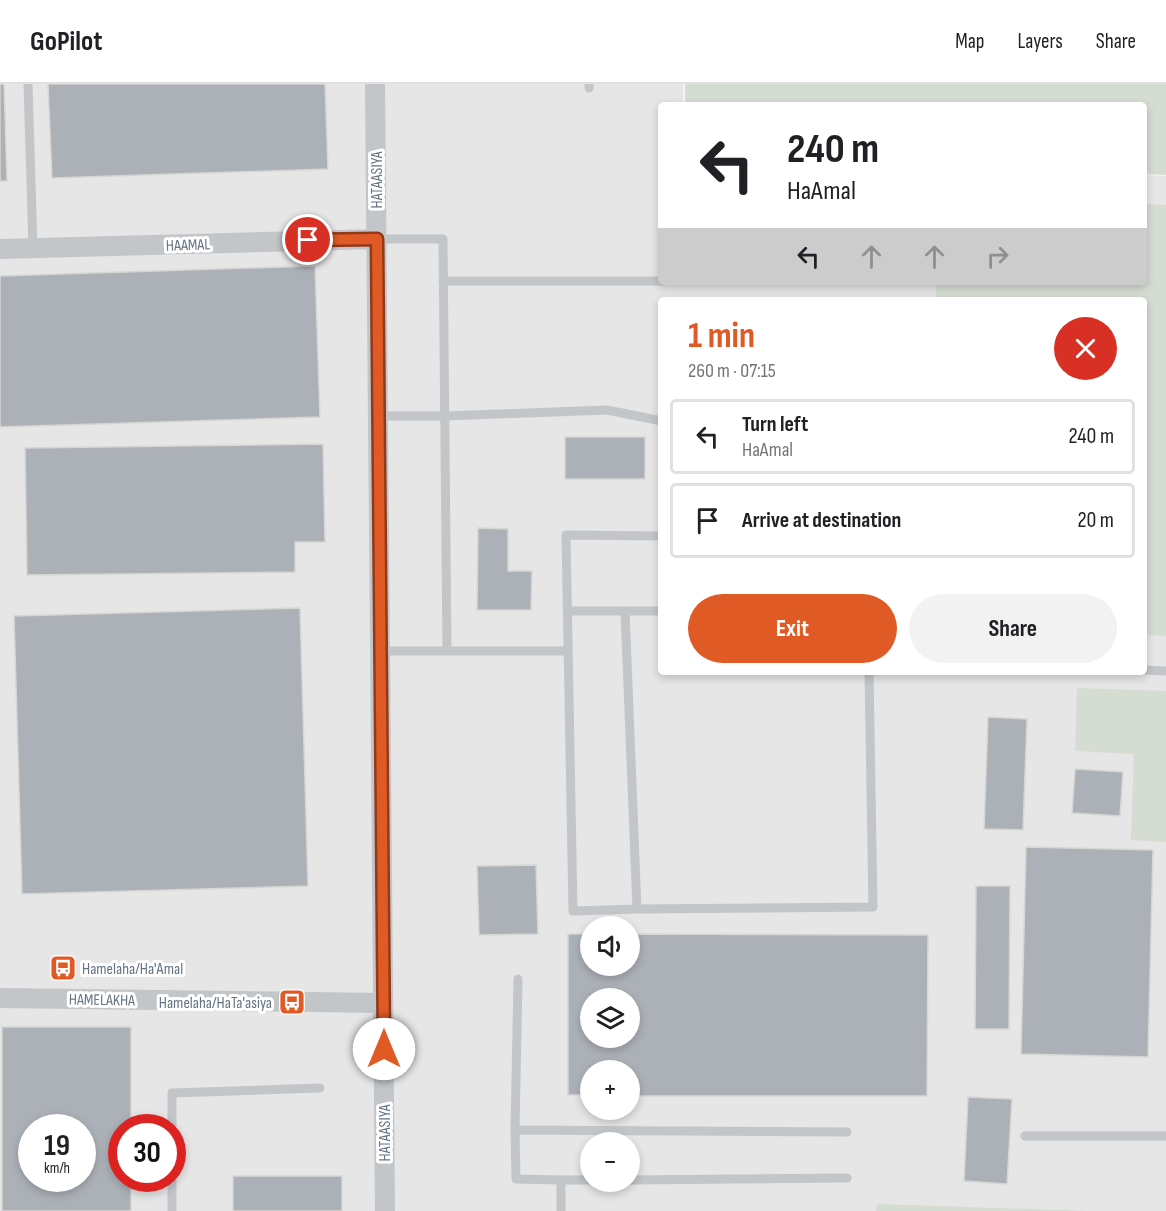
<!DOCTYPE html>
<meta charset="utf-8">
<style>
body{margin:0;font-family:"Sofia Sans Condensed",sans-serif;background:#f2f2f2;color:#202124;height:100vh;display:flex;flex-direction:column;font-size:22px;white-space:nowrap}
*{box-sizing:border-box;margin:0}
p{font-size:20px;color:#757577}
.icon{flex:none;width:33px;height:33px;fill:none;stroke:currentColor;stroke-width:2;stroke-linecap:round;stroke-linejoin:round}
.map{position:relative;flex:1;overflow:hidden}
.drawer{position:absolute;left:658px;top:213px;width:489px;height:378px;display:flex;flex-direction:column;background:#fff;border-radius:6px;box-shadow:0 3px 9px #0003}
.drawer>*{flex:none}
.guide{position:absolute;left:658px;top:18px;width:489px;height:183px;border-radius:6px;box-shadow:0 3px 9px #0003;background:#fff;color:#202124;overflow:hidden}
.buttons{position:absolute;left:580px;top:832px;display:grid;gap:12px}
.buttons a{display:grid;place-items:center;width:60px;height:60px;border-radius:50%;background:#fff;box-shadow:0 3px 9px #0003;font-size:30px}
.speed{position:absolute;left:18px;top:1030px;display:flex;gap:12px;font-size:30px;font-weight:700;text-align:center}
.speed>*{display:grid;place-content:center;width:78px;height:78px;border-radius:50%;background:#fff;box-shadow:0 3px 9px #0003;line-height:1}
.speed small{font-size:15px;font-weight:400}
.speed .limit{border:9px solid #d22;background:#fff;color:#111}
.pin{position:absolute;display:grid;place-items:center;width:51px;height:51px;color:#fff;margin:-26px;border:3px solid #fff;border-radius:50%;box-shadow:0 2px 6px #0007}
.me{position:absolute;width:66px;margin:-33px;rotate:0deg;stroke-linejoin:round;filter:drop-shadow(0 0 4px #0008)}
.turn{display:flex;align-items:center;gap:21px;height:126px;padding:0 30px;font-size:27px}
.turn .icon{width:78px;height:78px;stroke-width:2.5}
.turn b{display:block;font-size:42px;line-height:51px}
.lanes{display:flex;align-items:center;height:57px;padding:0 30px;background:#0003;justify-content:center;gap:30px;direction:ltr}
.lanes .off{opacity:.35}
.round{display:grid;place-items:center;flex:none;width:63px;height:63px;border-radius:32px;background:#f2f2f2}
.head{display:flex;align-items:center;justify-content:space-between;height:102px;padding:0 30px}
h1{font-size:36px;font-weight:700;line-height:45px;color:#e05a25}
.primary-button{display:flex;gap:12px;margin-top:auto;padding:12px 30px}
.primary-button a{flex:1;height:69px;border-radius:36px;background:#e05a25;color:#fff;font-size:24px;font-weight:700;line-height:69px;text-align:center}
.primary-button a+a{background:#f2f2f2;color:#202124}
ul{padding:0;list-style:none}
li{display:flex;align-items:center;gap:18px;height:75px;margin:0 12px 9px;padding:0 18px;border:3px solid #e0e0e0;border-radius:6px}
li div{flex:1}
li b{display:block;font-size:22px}
li em{font-style:normal}
header{display:flex;align-items:center;gap:36px;box-sizing:border-box;height:84px;padding:0 30px;background:#fff;border-bottom:2px solid #e0e0e0}
header strong{font-size:28px}
nav{display:flex;gap:33px;margin-inline-start:auto;font-size:21px}
.map>svg:first-child{display:block}
.built{fill:#e5e6e5;fill-rule:evenodd}
.green{fill:#d5dcd2}
.building{fill:#abb1b7;stroke:#d6d6d4;stroke-width:1.5;fill-rule:evenodd}
.lines{fill:none;stroke-linecap:round;stroke-linejoin:round}
.lane{stroke:#c2c6c9;stroke-width:9}
.street{stroke:#c2c6c9;stroke-width:20}
.route-casing{stroke:#923a18;stroke-width:15}
.route{stroke:#e05a25;stroke-width:10}
.labels{text-anchor:middle;stroke-width:6;stroke-linejoin:round;paint-order:stroke}
.street-label{font-size:16px;fill:#647382;stroke:#fff}
.poi-label{font-size:16px;fill:#647382;stroke:#fff;text-anchor:start}
</style>
<header>
<strong>GoPilot</strong>
<nav><a>Map</a><a>Layers</a><a>Share</a></nav>
</header>
<div class="map">
<svg width="1166" height="1127" viewBox="0 0 1166 1127">
<rect width="100%" height="100%" fill="#f5f5f1"/>
<path class="built" d="M0 0H683V21H662V198H1144L1145 91 1166 92V1127H0ZM662 216H1144V588H662ZM591 843H630V882H591ZM591 915H630V954H591ZM591 987H630V1026H591ZM32 1044H82V1095H32ZM122 1044H172V1095H122ZM591 1059H630V1098H591Z"/>
<path class="green" d="M685 0H1166V91L1145 90 1144 21H685Z
M1145 120 1166 121V552L1145 551 1144 216H936V198H1144Z
M1077 604 1166 607V758L1131 756 1134 670 1075 667Z
M877 1120 1090 1127H876Z"/>
<path class="building" d="M0 0H4L7 97H0Z
M48 0H325L328 85 52 94Z
M315 182 320 333 0 343V192Z
M565 353H645V395H565Z
M323 360 325 458H295V488L27 491 25 364Z
M478 444 508 445V487H532L531 526H477Z
M300 524 308 802 22 810 14 532Z
M988 633 1027 635 1023 746 984 745Z
M1075 685 1123 688 1120 732 1072 729Z
M1026 763 1153 766 1148 973 1021 970Z
M536 781 538 850 479 851 477 782Z
M976 802H1010L1009 945H975Z
M568 850H591V882H630V850L928 851 927 1012H630V987H591V1011H568ZM591 915H630V954H591Z
M2 943H131V1044H122V1095H131V1127H2ZM32 1044H82V1095H32Z
M968 1013 1012 1015 1007 1100 964 1097Z
M233 1092H342V1127H233Z"/>
<g class="lines">
<path class="lane" d="M28 0 33 164
M589 4V0
M377 155H443L447 567
M443 197H662
M378 332H445L607 326 662 337
M662 452 566 451 573 827 637 825 873 823 869 588
M567 527H662
M625 527 637 825
M380 567H568
M1144 586 1166 587
M518 895 515 1046 516 1095 561 1096V1127
M172 1044V1009L320 1004
M515 1046 847 1048
M1025 1052H1166
M561 1096H591
M630 1096 847 1094
M172 1127V1095"/>
<path class="street" d="M375 0 385 1127
M0 165 377 155
M0 914 383 919"/>
</g>
<g class="lines">
<defs>
<path id="route" d="M308 156 377 155 384 965"/>
</defs>
<use href="#route" class="route-casing"/>
<use href="#route" class="route"/>
</g>
<defs>
<symbol id="bus-square" viewBox="-11 -11 22 22"><rect x="-9" y="-9" width="18" height="18" rx="4" fill="#e05a25" stroke="#fff"/><path d="M-5-6H5V4H4V6H2V4H-2V6H-4V4H-5ZM-3.5-4V0h7V-4ZM-3.5 1.2v1.5H-2V1.2ZM2 1.2v1.5H3.5V1.2Z" fill="#fff"/></symbol>
</defs>
<g fill-rule="evenodd">
<use href="#bus-square" x="48" y="869" width="30" height="30"/>
<use href="#bus-square" x="277" y="903" width="30" height="30"/>
</g>
<g class="labels">
<g class="street-label">
<text transform="translate(376 96) rotate(-90)" y="6">HATAASIYA</text>
<text transform="translate(188 160) rotate(-2)" y="6">HAAMAL</text>
<text transform="translate(102 915) rotate(1)" y="6">HAMELAKHA</text>
<text transform="translate(384 1049) rotate(-90)" y="6">HATAASIYA</text>
</g>
<g class="poi-label">
<text x="82" y="890">Hamelaha/Ha'Amal</text>
<text x="272" y="924" text-anchor="end">Hamelaha/HaTa'asiya</text>
</g>
</g>
</svg>
<div class="buttons">
<a><svg class="icon" aria-label="sound" viewBox="0 0 24 24"><path d="M4 9h4l5-4v14l-5-4H4zM17 9q2 3 0 6"/></svg></a>
<a><svg class="icon" aria-label="layers" viewBox="0 0 24 24"><path d="M12 4l9 5-9 5-9-5zM3 14l9 5 9-5"/></svg></a>
<a>+</a>
<a>−</a>
</div>
<div class="speed"><div>19<small>km/h</small></div><div class="limit">30</div></div>
<div class="pin" style="left:308px;top:156px;background:#d93025"><svg class="icon" aria-label="arrive" viewBox="0 0 24 24"><path d="M6 21V4h12l-3 4 3 4H6"/></svg></div>
<svg class="me" style="left:384px;top:965px" viewBox="-20 -20 40 40"><circle r="19" fill="#fff"/><path d="M0-13L10 11 0 6-10 11z" fill="#e05a25"/></svg>
<div class="guide">
<div class="turn"><svg class="icon" aria-label="left" viewBox="0 0 24 24"><path d="M17 20v-9H6M10 6l-5 5 5 5"/></svg><div><b>240 m</b>HaAmal</div></div>
<div class="lanes"><svg class="icon" aria-label="left" viewBox="0 0 24 24"><path d="M17 20v-9H6M10 6l-5 5 5 5"/></svg><svg class="icon off" aria-label="ahead" viewBox="0 0 24 24"><path d="M12 20V5M6 11l6-6 6 6"/></svg><svg class="icon off" aria-label="ahead" viewBox="0 0 24 24"><path d="M12 20V5M6 11l6-6 6 6"/></svg><svg class="icon off" aria-label="right" viewBox="0 0 24 24"><path d="M7 20v-9h11M14 6l5 5-5 5"/></svg></div>
</div>
<section class="drawer">
<div class="head"><div><h1>1 min</h1><p>260 m · 07:15</p></div><a class="round" style="background:#d93025;color:#fff"><svg class="icon" aria-label="close" viewBox="0 0 24 24"><path d="M6 6l12 12M18 6L6 18"/></svg></a></div>
<ul>
<li><svg class="icon" aria-label="left" viewBox="0 0 24 24"><path d="M17 20v-9H6M10 6l-5 5 5 5"/></svg><div><b>Turn left</b><p>HaAmal</p></div><em>240 m</em></li>
<li><svg class="icon" aria-label="arrive" viewBox="0 0 24 24"><path d="M6 21V4h12l-3 4 3 4H6"/></svg><div><b>Arrive at destination</b></div><em>20 m</em></li>
</ul>
<div class="primary-button"><a>Exit</a><a>Share</a></div>
</section>
</div>
